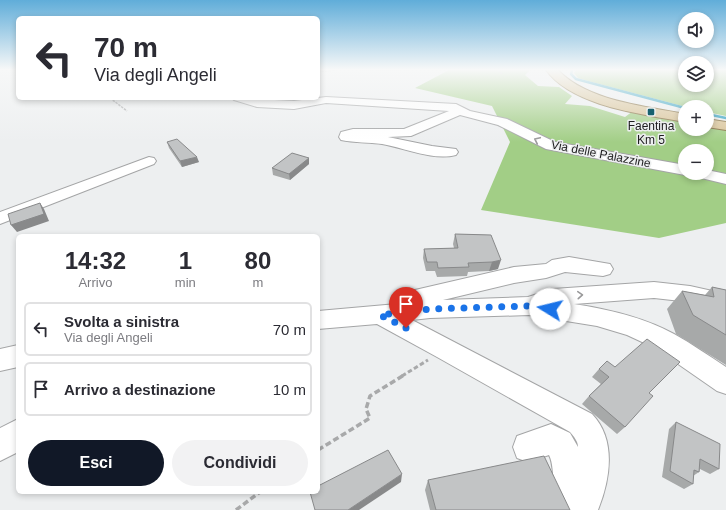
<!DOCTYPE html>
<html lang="it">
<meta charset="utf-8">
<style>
body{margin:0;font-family:Arial,sans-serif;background:#f2f2f3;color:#2b2b33;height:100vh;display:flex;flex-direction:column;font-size:15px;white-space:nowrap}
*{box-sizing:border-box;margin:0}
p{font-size:13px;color:#7c7c81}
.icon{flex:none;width:22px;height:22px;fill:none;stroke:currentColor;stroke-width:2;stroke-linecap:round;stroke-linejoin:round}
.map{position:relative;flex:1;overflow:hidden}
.details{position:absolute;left:16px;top:234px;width:304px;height:260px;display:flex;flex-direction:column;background:#fff;border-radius:6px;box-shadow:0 2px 6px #0003}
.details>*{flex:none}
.guide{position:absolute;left:16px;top:16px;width:304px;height:84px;border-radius:6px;box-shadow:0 2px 6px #0003;background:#fff;color:#2b2b33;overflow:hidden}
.buttons{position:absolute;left:678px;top:12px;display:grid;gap:8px}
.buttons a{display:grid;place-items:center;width:36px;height:36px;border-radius:50%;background:#fff;box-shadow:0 2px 6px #0003;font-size:20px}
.pin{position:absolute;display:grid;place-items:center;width:34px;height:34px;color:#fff;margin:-41px -17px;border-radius:50% 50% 50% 0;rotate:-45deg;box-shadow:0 0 4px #0007}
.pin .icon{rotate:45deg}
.me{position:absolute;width:44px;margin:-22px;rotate:279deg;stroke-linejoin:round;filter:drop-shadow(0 0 3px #0008)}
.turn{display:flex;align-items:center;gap:14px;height:84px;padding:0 12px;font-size:18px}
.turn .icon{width:52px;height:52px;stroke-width:2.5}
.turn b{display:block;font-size:28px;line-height:34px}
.eta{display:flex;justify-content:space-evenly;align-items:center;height:68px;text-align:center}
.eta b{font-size:24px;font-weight:800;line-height:28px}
.button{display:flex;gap:8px;margin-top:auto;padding:8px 12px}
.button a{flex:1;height:46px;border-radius:24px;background:#111827;color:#fff;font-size:16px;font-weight:800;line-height:46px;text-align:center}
.button a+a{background:#f2f2f3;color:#2b2b33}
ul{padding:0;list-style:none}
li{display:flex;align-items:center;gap:12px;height:54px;margin:0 8px 6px;padding:0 4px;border:2px solid #e1e1e2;border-radius:6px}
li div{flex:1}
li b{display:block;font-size:15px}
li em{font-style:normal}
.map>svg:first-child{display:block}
.forest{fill:#a2ce86;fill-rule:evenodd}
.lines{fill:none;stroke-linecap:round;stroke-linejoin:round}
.stream{stroke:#34a2c2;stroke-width:2.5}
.minor-casing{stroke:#a4a5a6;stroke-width:2}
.major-casing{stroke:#867041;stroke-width:2}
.path-far2{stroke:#a8a9aa;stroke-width:1.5;stroke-dasharray:2.5 1;stroke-linecap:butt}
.path-far1{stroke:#a8a9aa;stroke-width:3;stroke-dasharray:4.5 2.5;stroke-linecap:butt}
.path{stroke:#a8a9aa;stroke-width:3.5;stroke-dasharray:6 3;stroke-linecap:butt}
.minor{fill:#fff;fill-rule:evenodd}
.major{fill:#d9c498;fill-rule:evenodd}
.wall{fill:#a7a9a9}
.shaded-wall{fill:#88898a}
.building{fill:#c2c4c5;stroke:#88898a}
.oneway{stroke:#99999a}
.route{stroke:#1a73e8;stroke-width:7;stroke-dasharray:0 12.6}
.poi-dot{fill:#18616f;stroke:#edeff0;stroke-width:1.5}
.labels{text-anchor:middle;stroke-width:3;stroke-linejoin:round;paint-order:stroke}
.far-poi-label{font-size:12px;fill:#1d1d1e;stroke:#edeff0}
.far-street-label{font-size:12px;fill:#1d1d1e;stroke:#edeff0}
</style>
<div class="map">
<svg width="726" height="510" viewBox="0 0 726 510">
<rect width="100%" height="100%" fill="#edeff0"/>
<path class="forest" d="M449 70H530L525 75 538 86 559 87 572 96 565 104 590 106 625 117 633 111 685 121V129H707V126L726 130V223L659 238 481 210 510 142 492 106 415 88ZM685 151H707V173H685Z
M576 70H685V85H707V70H726V116L707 112V107H686L588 81 578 78 574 73Z"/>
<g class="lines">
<path class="stream" d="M572 70 571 74 576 79 685 108
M707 114 726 118"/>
<defs>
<path id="minor" d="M326 97 456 104 470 111 507 119 555 142 685 165V173H691L685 175 546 149 498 125 460 115 411 136 388 137 432 146 456 149 458 152 456 155C433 161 405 148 382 144 368 142 355 143 341 140L339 137 341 132 353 129H404L449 111 326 103 294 109 257 107 234 100 232 98 294 101Z
M149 157 154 158 156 161 154 164 0 224V212Z
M707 170 726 174V184L693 176 691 173H707Z
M569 257 610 264 613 269 610 274 603 276 565 272 546 278 514 283 443 300 528 297 553 289 654 282 690 286 726 294V312L690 302 654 298 574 304C607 309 643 317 674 334 692 344 709 356 726 367V394L717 391 655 348 627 335 597 326 529 315 430 318 412 320 592 414C617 440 610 480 598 510H568C548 499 557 470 549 455L528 462 517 458 513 447 517 436 551 424 570 433 578 447C578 441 574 437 570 432L437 357 377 324 318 329V311L397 304 401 295 415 290 514 267 546 264 552 260Z
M18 345V367L0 371V349Z
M18 419V452L0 461V428Z"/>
<path id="major" d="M546 70H558C587 101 645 106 685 114V122C643 114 573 107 546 70Z
M707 119 726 122V130L707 127Z"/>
</defs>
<use href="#minor" class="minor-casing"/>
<use href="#major" class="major-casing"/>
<path class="path-far2" d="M361 70H407
M498 70 502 74
M318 72 335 70
M110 98 127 111"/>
<path class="path-far1" d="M402 376 428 360"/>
<path class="path" d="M318 450 370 418 366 409 370 396 404 375
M236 510 260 492"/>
<use href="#minor" class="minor"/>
<use href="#major" class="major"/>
</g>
<path class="wall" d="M167 142 199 162 182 167 169 148Z
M309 158V164L290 180 273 175 272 168Z
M455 234 491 235 498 269 489 271 468 272 467 276 437 277 435 271H426L423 258 424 249 454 248 453 244Z
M712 287 726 290V365L676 334 667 309 682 291 705 295Z
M599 369 649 393 625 427 617 434 582 404 589 396 601 384 592 377Z
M676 422 719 469 710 474 700 469 699 472 693 476V484L684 489 662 477 669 429Z
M428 480 570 510H430L425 490Z"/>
<path class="shaded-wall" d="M197 157 199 162 182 167 180 161Z
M309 158V164L290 180 289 174Z
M40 203 44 209 49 221 17 232 11 225Z
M501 260 498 269 489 271 492 262Z
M402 474 401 482 359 510H348Z"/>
<path class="building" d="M177 139 197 157 180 161 167 142Z
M292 153 309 158 289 174 272 168Z
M40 203 44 214 11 225 8 214Z
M455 234 491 235 501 260 492 262 468 263 469 267 438 268 437 262H427L424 249 458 248Z
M712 287 726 290V335L693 315 682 291 714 297Z
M647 339 680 362 649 393 653 396 625 427 589 396 609 377 599 369 607 361 615 367Z
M676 422 720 444 719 469 700 459 699 472 694 470 693 484 670 471Z
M388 450 402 474 348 510H315L310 492H318V486Z
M544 456 570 510H436L428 480Z"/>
<defs><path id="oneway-chevron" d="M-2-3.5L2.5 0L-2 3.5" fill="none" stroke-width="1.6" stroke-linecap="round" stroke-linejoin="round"/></defs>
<g class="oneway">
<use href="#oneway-chevron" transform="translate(537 140) rotate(-155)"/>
<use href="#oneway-chevron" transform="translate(580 295) rotate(-4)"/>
</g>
<linearGradient id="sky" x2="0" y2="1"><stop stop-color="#60add9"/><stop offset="0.49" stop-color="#f7f8f8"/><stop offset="1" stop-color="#f7f8f8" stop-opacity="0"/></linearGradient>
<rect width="726" height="142" fill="url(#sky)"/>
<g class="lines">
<path class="route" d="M406 328 380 315 430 309 528 306 550 309"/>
</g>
<rect class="poi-dot" x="647" y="108" width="8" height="8" rx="2"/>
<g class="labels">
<g class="far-poi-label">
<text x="651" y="130">Faentina<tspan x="651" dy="14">Km 5</tspan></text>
</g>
<g class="far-street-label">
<text transform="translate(601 154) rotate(11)" y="4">Via delle Palazzine</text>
</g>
</g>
</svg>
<div class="buttons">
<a><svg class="icon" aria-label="sound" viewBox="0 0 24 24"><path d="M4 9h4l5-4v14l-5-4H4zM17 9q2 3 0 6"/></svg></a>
<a><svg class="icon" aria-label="layers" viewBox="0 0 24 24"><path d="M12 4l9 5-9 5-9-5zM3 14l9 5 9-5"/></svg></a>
<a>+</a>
<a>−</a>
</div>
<div class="pin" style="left:406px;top:328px;background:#d93025"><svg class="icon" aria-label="arrive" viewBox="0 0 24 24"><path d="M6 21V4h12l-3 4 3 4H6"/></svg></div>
<svg class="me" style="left:550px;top:309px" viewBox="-20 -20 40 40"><circle r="19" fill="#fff"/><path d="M0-13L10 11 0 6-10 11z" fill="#1a73e8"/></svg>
<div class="guide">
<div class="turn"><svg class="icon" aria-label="left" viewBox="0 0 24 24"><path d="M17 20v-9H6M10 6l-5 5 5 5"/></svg><div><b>70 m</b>Via degli Angeli</div></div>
</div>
<section class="details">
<div class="eta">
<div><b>14:32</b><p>Arrivo</p></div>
<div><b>1</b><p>min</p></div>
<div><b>80</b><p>m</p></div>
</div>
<ul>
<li><svg class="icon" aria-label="left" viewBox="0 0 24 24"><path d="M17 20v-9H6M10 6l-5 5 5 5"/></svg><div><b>Svolta a sinistra</b><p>Via degli Angeli</p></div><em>70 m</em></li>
<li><svg class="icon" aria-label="arrive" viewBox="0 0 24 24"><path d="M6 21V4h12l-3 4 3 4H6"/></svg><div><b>Arrivo a destinazione</b></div><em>10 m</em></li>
</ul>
<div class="button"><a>Esci</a><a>Condividi</a></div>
</section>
</div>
